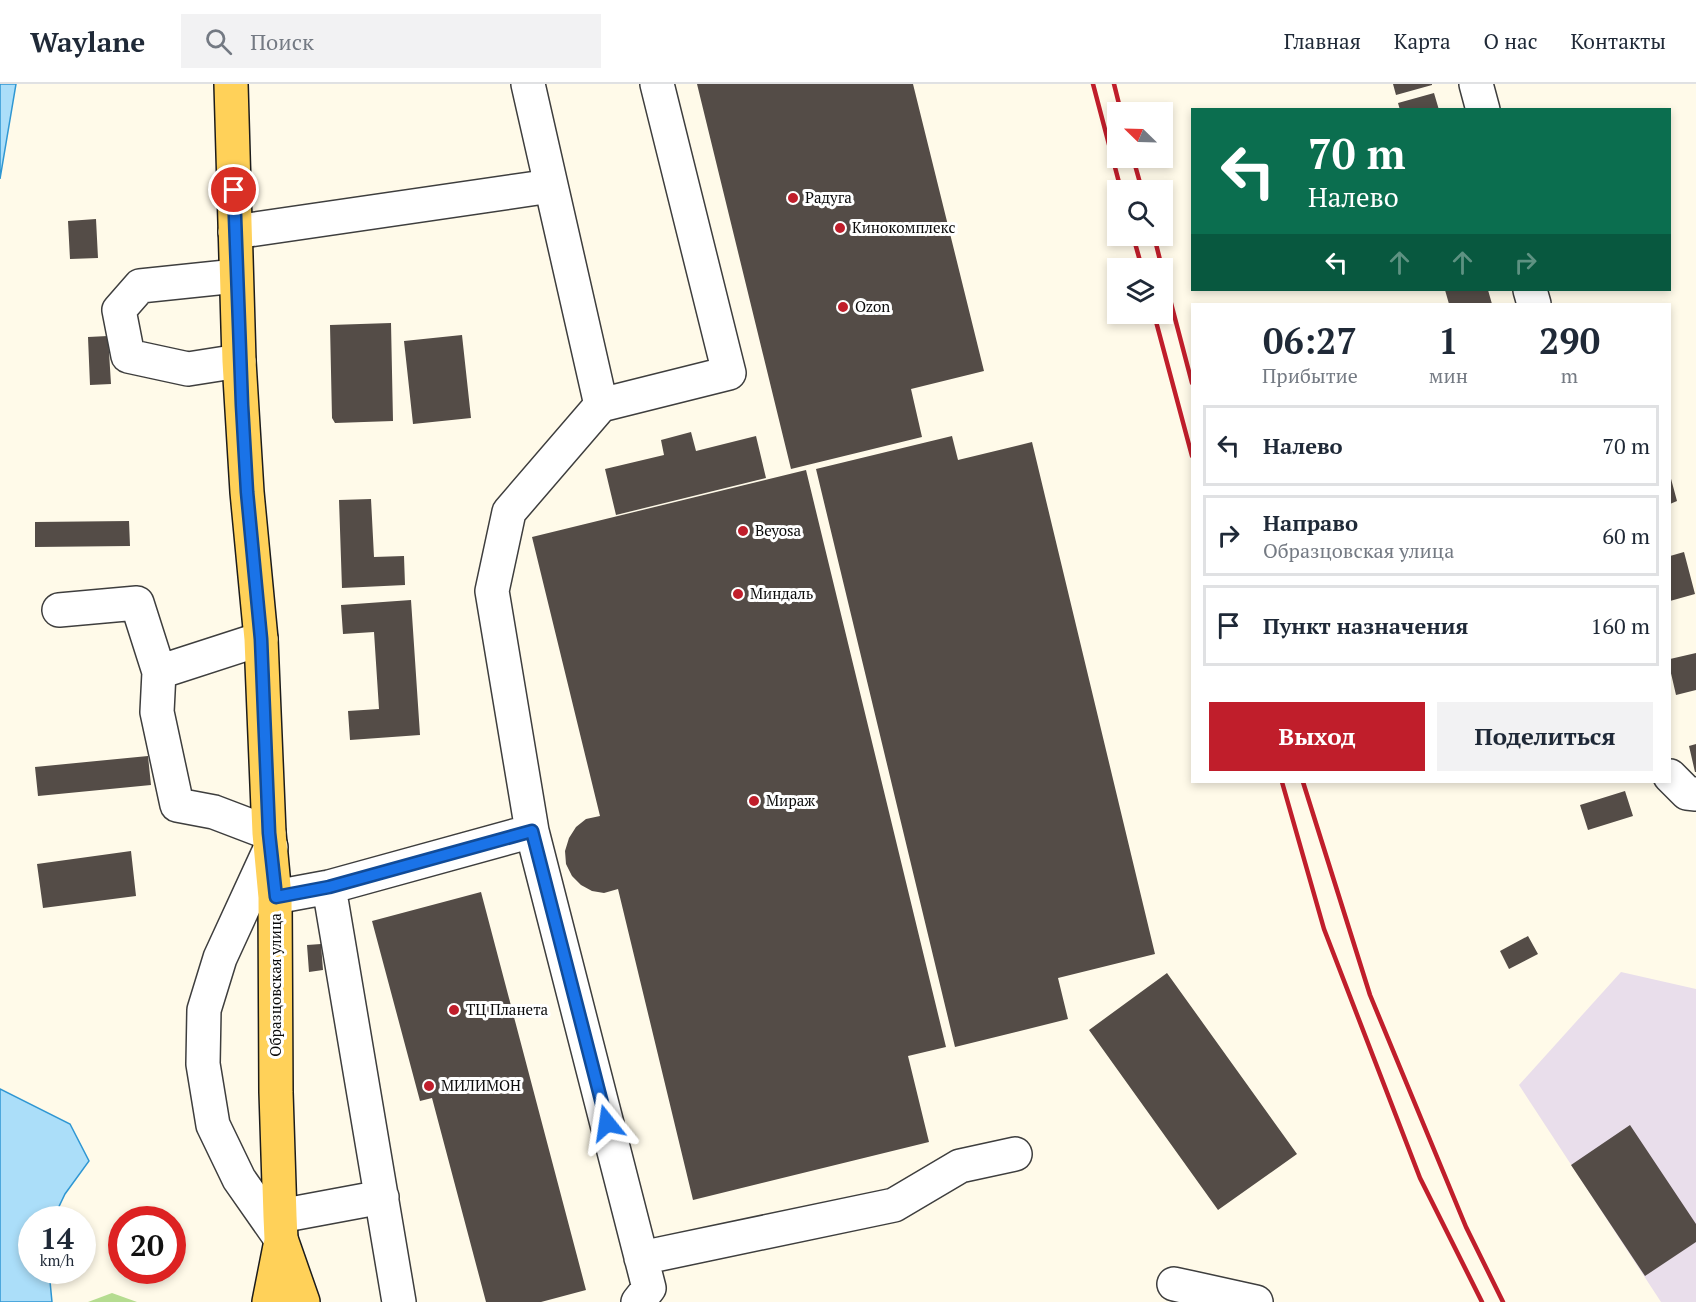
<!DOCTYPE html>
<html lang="ru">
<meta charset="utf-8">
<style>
body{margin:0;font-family:"PT Serif",serif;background:#f2f2f3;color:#1f2937;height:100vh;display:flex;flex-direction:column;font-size:22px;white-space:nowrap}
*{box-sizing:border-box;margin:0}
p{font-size:20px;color:#747a83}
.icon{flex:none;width:33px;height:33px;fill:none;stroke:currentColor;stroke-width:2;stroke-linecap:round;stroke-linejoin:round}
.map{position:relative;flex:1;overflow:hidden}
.drawer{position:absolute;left:1191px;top:219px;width:480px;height:480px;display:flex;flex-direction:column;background:#fff;border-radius:0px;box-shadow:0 3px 9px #0003}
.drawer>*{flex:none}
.top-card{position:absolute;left:1191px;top:24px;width:480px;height:183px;border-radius:0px;box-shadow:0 3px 9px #0003;background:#0b6e4f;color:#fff;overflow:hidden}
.needle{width:39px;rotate:293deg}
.buttons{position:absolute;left:1107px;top:18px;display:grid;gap:12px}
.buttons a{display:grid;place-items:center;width:66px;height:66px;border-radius:0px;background:#fff;box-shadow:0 3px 9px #0003;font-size:30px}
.speed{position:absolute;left:18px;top:1122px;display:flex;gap:12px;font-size:30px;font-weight:700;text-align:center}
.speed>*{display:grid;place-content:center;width:78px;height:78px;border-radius:50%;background:#fff;box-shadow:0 3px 9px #0003;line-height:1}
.speed small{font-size:15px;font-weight:400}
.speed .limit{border:9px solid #d22;background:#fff;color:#111}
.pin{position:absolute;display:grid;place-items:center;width:51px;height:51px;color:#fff;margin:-26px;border:3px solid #fff;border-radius:50%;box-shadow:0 2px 6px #0007}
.me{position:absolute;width:66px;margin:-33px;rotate:345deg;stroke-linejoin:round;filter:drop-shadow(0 0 4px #0008)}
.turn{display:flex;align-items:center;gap:21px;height:126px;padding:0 18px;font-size:27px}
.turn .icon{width:78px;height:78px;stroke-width:2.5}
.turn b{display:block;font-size:42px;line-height:51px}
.lanes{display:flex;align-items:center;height:57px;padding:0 18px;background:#0003;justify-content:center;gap:30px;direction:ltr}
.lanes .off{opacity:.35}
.eta{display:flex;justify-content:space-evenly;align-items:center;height:102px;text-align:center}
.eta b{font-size:36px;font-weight:800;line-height:42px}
.button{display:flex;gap:12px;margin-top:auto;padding:12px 18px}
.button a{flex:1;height:69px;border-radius:0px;background:#c01e2b;color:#fff;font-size:24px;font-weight:800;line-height:69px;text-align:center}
.button a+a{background:#f2f2f3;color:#1f2937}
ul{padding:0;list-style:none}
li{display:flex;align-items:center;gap:18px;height:81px;margin:0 12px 9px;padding:0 6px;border:3px solid #e0e1e3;border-radius:0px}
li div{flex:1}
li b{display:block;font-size:22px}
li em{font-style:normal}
header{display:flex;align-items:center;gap:36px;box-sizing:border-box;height:84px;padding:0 30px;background:#fff;border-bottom:2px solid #e0e1e3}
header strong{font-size:28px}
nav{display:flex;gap:33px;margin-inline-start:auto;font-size:21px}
.search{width:420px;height:54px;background:#f2f2f3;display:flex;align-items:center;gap:15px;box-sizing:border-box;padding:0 21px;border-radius:0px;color:#747a83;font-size:22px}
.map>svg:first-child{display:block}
.industrial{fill:#e9deeb}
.forest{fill:#b5dc90}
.water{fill:#abdef9;stroke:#2f97d3;stroke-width:1.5}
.building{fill:#544c47}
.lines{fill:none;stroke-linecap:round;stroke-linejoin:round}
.minor-casing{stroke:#3e3e3e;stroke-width:36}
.major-casing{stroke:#1c1c1c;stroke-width:36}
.minor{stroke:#fff;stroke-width:33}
.major{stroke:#ffd159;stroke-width:33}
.rail{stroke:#c01e2b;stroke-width:4.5}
.route-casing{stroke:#114b97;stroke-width:15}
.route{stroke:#1a73e8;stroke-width:10}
.poi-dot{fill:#c01e2b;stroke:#fff;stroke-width:2}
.labels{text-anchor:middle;stroke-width:6;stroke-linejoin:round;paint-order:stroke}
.poi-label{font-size:15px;fill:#0b0b0b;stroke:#fff;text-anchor:start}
.street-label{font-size:15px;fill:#0b0b0b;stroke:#fff}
</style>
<header>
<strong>Waylane</strong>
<div class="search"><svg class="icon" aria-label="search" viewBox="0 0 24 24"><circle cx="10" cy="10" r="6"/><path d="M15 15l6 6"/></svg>Поиск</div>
<nav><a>Главная</a><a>Карта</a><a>О нас</a><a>Контакты</a></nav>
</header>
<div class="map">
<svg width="1696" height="1218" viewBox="0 0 1696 1218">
<rect width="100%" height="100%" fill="#fffae9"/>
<path class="industrial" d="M1621 888 1696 905V1218H1661L1519 1001Z"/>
<path class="forest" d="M112 1209 137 1218H88Z"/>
<path class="water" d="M0 0H16L0 95Z
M0 1005 70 1040 89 1077 65 1110 53 1135 32 1136V1186L49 1187 52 1218H0Z"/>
<path class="building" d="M697 0H913L984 287 911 305 922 353 791 385Z
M1393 0H1432V1L1396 11Z
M1434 9 1439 26H1400L1398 19Z
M96 135 98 174 70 175 68 137Z
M1445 206H1488L1492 220H1449Z
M391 239 393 337 335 339 332 334 330 241Z
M462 251 471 334 413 340 404 257Z
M108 252 111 300 90 301 88 253Z
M691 348 696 367 756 352 766 394 616 431 605 385 664 371 661 356Z
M952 352 958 376 1032 358 1155 870 1058 894 1068 935 955 963 816 385Z
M806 386 946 963 908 972 929 1058 693 1116 618 805 604 809 592 807 581 801 572 792 566 780 565 767 569 754 576 743 586 735 600 732 532 453Z
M1670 391 1677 417 1670 420Z
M371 415 374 473 404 472 405 501 342 504 339 416Z
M129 437 130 462 35 463V438Z
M1684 468 1695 510 1670 517V472Z
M411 516 420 651 350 656 348 627 379 625 374 548 343 550 341 521Z
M1696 569V606L1676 611 1670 585V575Z
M1696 660V688H1695L1689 662Z
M148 672 151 701 38 712 35 683Z
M1625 707 1633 732 1588 746 1580 721Z
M131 767 136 812 43 824 37 780Z
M481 808 586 1206 541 1218H486L432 1014 420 1017 372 837Z
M1528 852 1538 870 1509 885 1500 867Z
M321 860 323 886 309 888 307 861Z
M1167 889 1297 1070 1218 1126 1089 946Z
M1630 1041 1696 1140V1158L1645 1192 1571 1081Z"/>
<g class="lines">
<defs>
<path id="minor" d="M528 0 601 321 509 428 492 507 532 747
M1476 0 1483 26
M235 148 551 102
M236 192 140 202 119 226 128 272 188 285 239 277
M1530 206 1534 220
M601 321 729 289 657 0
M59 526 137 519 159 588
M261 555 159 588 157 628 177 721 214 728 269 749
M1670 692 1687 709 1696 710
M271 763 220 874 204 926 203 980 213 1041 239 1095 281 1155
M329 803 399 1218
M275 813 329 803 532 747 649 1204 638 1218
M280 1132 382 1113
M641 1174 894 1121 960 1082 1015 1070
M1174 1200 1256 1218"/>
<path id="major" d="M231 0 239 277 247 408 261 555 269 749 275 813 276 1008 280 1132 281 1155 303 1218
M269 1218 281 1157"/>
</defs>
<use href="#minor" class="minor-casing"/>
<use href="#major" class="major-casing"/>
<use href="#minor" class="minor"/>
<use href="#major" class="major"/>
<path class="rail" d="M1093 0 1121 106
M1114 0 1121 28
M1133 74 1142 106
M1133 152 1142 184
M1154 152 1162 184
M1162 185 1192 299
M1154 230 1192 372
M1282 698 1324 845 1420 1094 1482 1218
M1303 698 1370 911 1466 1143 1503 1218"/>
</g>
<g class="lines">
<defs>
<path id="route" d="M234 106 242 321 247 408 261 555 269 749 276 813 329 803 532 747 607 1039"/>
</defs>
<use href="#route" class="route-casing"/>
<use href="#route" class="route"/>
</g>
<g class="poi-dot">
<circle cx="793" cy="114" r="6"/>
<circle cx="840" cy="144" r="6"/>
<circle cx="843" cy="223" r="6"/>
<circle cx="743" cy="447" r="6"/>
<circle cx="738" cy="510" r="6"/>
<circle cx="754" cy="717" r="6"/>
<circle cx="454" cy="926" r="6"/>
<circle cx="429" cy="1002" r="6"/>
</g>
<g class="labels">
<g class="poi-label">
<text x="805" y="119">Радуга</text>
<text x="852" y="149">Кинокомплекс</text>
<text x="855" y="228">Ozon</text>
<text x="755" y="452">Beyosa</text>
<text x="750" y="515">Миндаль</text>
<text x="766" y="722">Мираж</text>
<text x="466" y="931">ТЦ Планета</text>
<text x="441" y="1007">МИЛИМОН</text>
</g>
<g class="street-label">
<text transform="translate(276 901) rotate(-90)" y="5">Образцовская улица</text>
</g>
</g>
</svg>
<div class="buttons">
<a><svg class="needle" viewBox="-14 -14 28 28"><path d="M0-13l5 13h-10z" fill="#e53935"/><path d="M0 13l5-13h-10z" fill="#747a83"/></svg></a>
<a><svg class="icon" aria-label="search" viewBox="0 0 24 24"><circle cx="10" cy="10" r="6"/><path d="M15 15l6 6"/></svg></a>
<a><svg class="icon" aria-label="layers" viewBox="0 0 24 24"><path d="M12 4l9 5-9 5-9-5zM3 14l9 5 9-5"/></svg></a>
</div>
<div class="speed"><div>14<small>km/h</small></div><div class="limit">20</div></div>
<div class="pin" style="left:234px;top:106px;background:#d93025"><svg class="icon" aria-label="arrive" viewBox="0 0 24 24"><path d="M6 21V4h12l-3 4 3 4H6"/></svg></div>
<svg class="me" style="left:607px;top:1039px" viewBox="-20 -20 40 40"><path d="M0-17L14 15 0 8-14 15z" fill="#1a73e8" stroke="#fff" stroke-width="4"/></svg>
<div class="top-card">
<div class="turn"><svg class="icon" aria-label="left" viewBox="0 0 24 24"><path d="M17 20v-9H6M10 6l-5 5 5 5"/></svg><div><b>70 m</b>Налево</div></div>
<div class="lanes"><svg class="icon" aria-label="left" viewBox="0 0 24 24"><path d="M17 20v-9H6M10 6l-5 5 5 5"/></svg><svg class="icon off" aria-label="ahead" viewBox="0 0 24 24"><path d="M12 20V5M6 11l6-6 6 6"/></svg><svg class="icon off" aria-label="ahead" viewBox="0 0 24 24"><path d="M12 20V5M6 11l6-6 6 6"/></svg><svg class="icon off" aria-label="right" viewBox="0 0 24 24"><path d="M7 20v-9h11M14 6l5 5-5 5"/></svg></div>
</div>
<section class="drawer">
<div class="eta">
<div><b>06:27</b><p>Прибытие</p></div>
<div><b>1</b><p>мин</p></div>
<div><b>290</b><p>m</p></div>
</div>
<ul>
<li><svg class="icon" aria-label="left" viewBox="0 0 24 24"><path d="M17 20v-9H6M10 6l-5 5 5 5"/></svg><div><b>Налево</b></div><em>70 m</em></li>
<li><svg class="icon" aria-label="right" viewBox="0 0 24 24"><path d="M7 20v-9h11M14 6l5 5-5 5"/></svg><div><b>Направо</b><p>Образцовская улица</p></div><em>60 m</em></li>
<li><svg class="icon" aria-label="arrive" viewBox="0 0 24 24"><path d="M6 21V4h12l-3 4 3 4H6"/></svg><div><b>Пункт назначения</b></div><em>160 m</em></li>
</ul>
<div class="button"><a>Выход</a><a>Поделиться</a></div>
</section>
</div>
